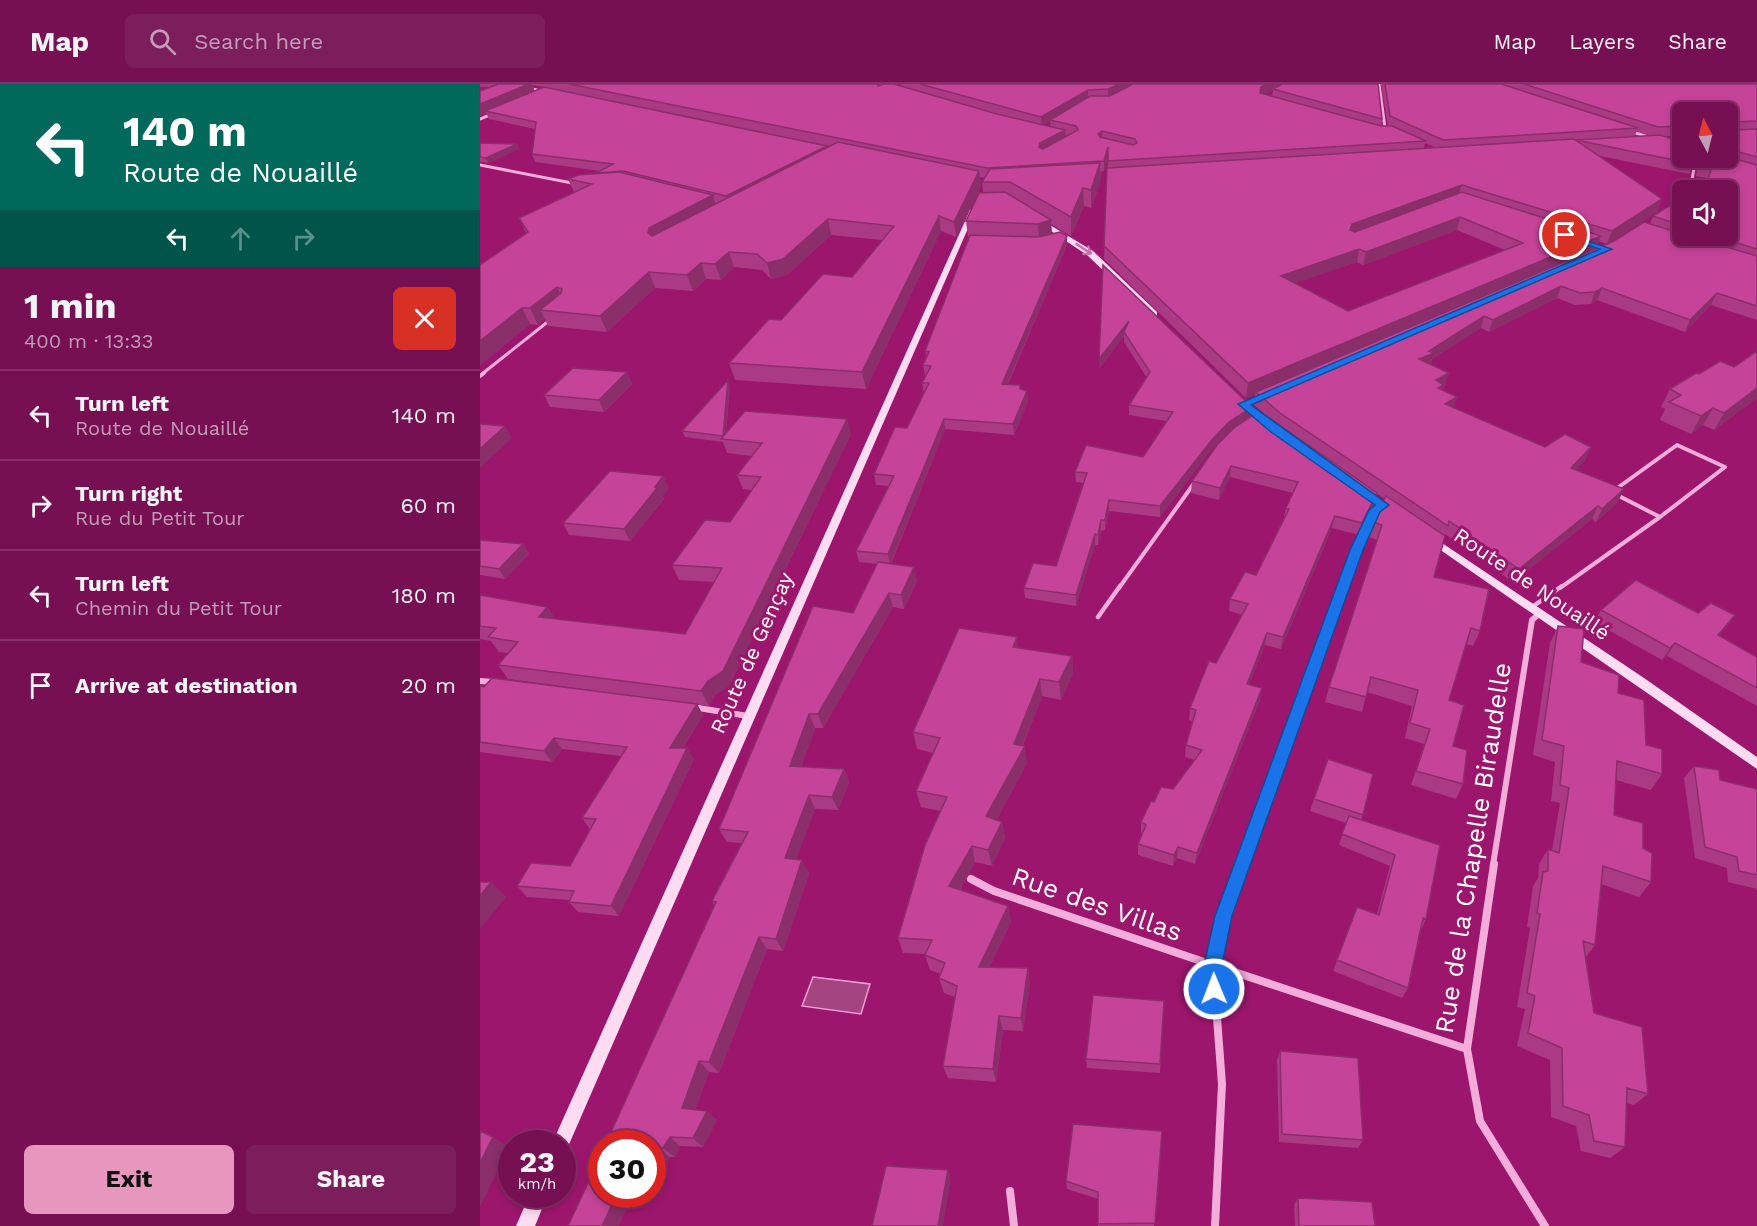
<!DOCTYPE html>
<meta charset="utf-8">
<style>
body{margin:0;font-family:"Work Sans",sans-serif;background:#7d1e5c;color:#f1f3f6;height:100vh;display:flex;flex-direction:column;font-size:22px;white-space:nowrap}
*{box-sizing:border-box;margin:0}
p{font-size:20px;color:#c29db8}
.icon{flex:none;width:33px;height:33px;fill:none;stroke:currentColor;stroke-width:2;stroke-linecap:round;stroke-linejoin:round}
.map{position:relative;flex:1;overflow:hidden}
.drawer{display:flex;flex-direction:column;background:#761052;width:480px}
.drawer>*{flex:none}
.banner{background:#00695c;color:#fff;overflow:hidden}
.needle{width:39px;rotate:353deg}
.buttons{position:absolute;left:1192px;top:18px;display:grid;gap:12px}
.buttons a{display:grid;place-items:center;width:66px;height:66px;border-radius:9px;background:#761052;box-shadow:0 3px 9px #0003,0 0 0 2px #873069;font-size:30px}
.speed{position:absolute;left:18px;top:1046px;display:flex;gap:12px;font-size:30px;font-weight:700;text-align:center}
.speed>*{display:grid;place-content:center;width:78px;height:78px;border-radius:50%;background:#761052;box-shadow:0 3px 9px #0003,0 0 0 2px #873069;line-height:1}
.speed small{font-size:15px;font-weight:400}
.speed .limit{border:9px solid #d22;background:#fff;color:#111}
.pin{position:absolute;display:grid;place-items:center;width:51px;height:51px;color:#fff;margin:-26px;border:3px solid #fff;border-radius:50%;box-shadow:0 2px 6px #0007}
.me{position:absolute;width:66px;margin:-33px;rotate:359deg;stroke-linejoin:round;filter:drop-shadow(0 0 4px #0008)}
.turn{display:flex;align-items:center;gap:21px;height:126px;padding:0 24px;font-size:27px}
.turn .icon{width:78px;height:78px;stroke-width:2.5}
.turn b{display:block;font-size:42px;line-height:51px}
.lanes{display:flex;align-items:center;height:57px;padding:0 24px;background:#0003;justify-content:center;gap:30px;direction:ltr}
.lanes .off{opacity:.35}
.round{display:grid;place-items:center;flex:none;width:63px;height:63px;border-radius:9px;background:#7d1e5c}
.head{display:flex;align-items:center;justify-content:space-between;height:102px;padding:0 24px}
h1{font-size:36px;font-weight:700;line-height:45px}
.cta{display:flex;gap:12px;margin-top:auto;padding:12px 24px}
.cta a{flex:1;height:69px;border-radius:9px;background:#e797bd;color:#111;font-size:24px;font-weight:700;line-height:69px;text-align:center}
.cta a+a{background:#7d1e5c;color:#f1f3f6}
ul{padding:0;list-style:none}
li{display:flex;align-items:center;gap:18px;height:90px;padding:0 24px;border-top:2px solid #873069}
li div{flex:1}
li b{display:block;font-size:22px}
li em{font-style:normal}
header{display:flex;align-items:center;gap:36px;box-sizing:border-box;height:84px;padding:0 30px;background:#761052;border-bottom:2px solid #873069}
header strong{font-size:28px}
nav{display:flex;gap:33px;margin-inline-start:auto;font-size:21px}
.search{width:420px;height:54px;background:#7d1e5c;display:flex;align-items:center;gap:15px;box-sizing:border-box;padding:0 21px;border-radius:9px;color:#c29db8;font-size:22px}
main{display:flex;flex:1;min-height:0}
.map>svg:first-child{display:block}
.water{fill:#a34581;stroke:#f59fd9;stroke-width:1.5}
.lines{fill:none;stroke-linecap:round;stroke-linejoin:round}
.lane-far2{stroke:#f3addb;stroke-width:3}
.lane-far1{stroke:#f3addb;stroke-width:4}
.lane{stroke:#f3addb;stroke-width:4.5}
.street-far4{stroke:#f3addb;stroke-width:3}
.street-far3{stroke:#f3addb;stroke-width:4}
.street-far2{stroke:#f3addb;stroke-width:5}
.street-far1{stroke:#f3addb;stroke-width:6}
.street{stroke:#f3addb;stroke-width:8}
.secondary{fill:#fddcf1;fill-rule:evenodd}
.wall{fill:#a93a83;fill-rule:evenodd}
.shaded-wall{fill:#8a2f6a}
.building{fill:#c54398;stroke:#8a2f6a;stroke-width:1.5;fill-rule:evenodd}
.oneway{stroke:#c86fa8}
.route{fill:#1a73e8;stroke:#114b97;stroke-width:1.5}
.labels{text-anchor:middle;stroke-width:6;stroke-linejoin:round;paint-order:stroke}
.street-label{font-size:21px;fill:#fff;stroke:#9d166d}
.near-street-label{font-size:26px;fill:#fff;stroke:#9d166d}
</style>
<header>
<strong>Map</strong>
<div class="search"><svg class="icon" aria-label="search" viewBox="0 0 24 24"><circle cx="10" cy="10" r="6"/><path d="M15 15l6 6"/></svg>Search here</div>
<nav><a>Map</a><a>Layers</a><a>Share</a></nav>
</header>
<main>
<section class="drawer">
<div class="banner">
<div class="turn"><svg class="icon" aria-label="left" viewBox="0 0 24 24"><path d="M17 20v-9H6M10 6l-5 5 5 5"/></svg><div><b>140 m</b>Route de Nouaillé</div></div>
<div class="lanes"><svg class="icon" aria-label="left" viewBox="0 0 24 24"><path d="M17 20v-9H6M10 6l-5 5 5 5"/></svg><svg class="icon off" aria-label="ahead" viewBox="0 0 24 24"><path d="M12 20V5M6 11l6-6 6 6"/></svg><svg class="icon off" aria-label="right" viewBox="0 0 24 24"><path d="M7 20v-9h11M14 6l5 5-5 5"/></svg></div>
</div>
<div class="head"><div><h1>1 min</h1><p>400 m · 13:33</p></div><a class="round" style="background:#d93025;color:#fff"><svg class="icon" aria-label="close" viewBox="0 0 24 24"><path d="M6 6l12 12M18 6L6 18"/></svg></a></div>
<ul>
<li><svg class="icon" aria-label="left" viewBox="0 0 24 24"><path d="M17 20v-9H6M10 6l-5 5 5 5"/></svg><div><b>Turn left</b><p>Route de Nouaillé</p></div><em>140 m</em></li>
<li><svg class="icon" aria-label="right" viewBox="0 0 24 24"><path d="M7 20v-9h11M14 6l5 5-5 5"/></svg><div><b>Turn right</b><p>Rue du Petit Tour</p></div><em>60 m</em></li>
<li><svg class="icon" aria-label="left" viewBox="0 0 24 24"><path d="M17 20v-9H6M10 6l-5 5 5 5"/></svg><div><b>Turn left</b><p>Chemin du Petit Tour</p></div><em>180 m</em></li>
<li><svg class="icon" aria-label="arrive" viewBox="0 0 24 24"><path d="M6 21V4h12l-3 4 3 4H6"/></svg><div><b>Arrive at destination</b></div><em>20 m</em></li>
</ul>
<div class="cta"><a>Exit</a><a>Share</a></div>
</section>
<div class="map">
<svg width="1277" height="1142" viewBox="0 0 1277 1142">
<rect width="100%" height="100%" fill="#9d166d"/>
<path class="water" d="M333 893 390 900 381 930 322 922Z"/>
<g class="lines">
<path class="lane-far2" d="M2 290 70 236"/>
<path class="lane-far1" d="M0 292 4 289
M1137 411 1180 433
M639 504 715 398
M1080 504 1180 433 1245 383 1197 361 1136 405"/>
<path class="lane" d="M1052 523 1082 502
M618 533 640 502"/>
<path class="street-far4" d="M899 0 905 44 909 48
M0 35 12 30
M1150 47 1171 54
M0 81 97 100
M1210 106 1216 74
M1188 127 1203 115"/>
<path class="street-far3" d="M1187 127 1190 125"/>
<path class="street-far2" d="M862 504 895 426 903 421"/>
<path class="street-far1" d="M0 597 14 598
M212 623 268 632
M762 781 863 502
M1013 781 1052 536 1059 530"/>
<path class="street" d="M763 780 744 832 733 881 987 965 1014 780
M491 795 514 807 733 881 742 1000 735 1142
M987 965 1000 1037 1065 1142
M530 1107 534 1142"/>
<path class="secondary" d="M27 0H37L76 9 73 11Z
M493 124 496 126 87 1065 82 1067V1059H72L75 1053 490 126Z
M556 135H560L613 167 677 228V232H671L607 171 556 137Z
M950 451 1164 594 1277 673V685L946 456 945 454 946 452Z
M50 1110H68L55 1142H36Z"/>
</g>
<path class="wall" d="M0 0H414L421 2V0H898L902 35 901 42H908L901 0H1277V236L1231 221 1205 248 1117 216 1111 220 1095 221 1077 214 1009 248 1001 244 952 275 951 280 965 302 964 303 963 306 974 324 1065 363H1111L1105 376 1096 386 1138 418 1116 438 1112 435 1033 498 965 450 954 493 1000 547 993 562 986 560 969 616 973 662 983 700 976 715 931 701 944 660 925 654 932 622 887 608 882 628 845 618 849 603 897 456 889 453 893 438 905 415 854 380 894 421 879 451 852 444 801 565 785 561 769 600 780 616 715 780 697 774 693 782 658 771V760L662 750 661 749V738L674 718 693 705 715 676 705 673 706 661 712 637 709 636 710 624 736 579 762 531 749 527 750 515 776 491 804 434 806 424 813 409 750 393 739 416 711 409 712 397 752 346 747 349 730 367 680 433 629 427 625 446 621 447 618 461H615L596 522 545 514 544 504 576 482 604 399 596 398 595 388 663 373 686 337 649 331V321L667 294 644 258V252L619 285 623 181 772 323 771 332 794 338 774 321 775 310 766 314 624 175 628 75 624 87 621 88V96L611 124 604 122 591 152 571 140 572 150 587 152V161L528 300 541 306 548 317 534 351 465 345 411 480 437 497 424 525 413 523 343 644H335L321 683 364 685 369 698 358 726 335 725 316 775 329 789 303 867 287 865 239 989 229 988 215 1026 237 1036 223 1063 200 1062 195 1073H189L179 1105H172V1059L234 822 232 817 262 759 247 758 239 745 373 529 398 480 379 478 376 467 409 402 396 401 394 390 427 344 444 309 442 299 446 292H445L443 281 447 274 445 267 489 153H488L486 137 503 109 502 98 504 94 500 93 501 102 476 153 461 147 386 305 255 296 249 279 301 236 372 193 402 156 351 151 307 191 291 195 282 186 254 183 241 196 226 195 213 207 175 204 127 248 68 242 65 235 58 241 50 240 0 281V181L46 149 39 134 94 108 88 95 116 90 120 87 55 78 52 70 55 45 9 35 6 29 0 32V7L10 3H0ZM52 1 64 3 55 7ZM793 6 792 12 785 10ZM1203 28H1248V74H1218L1216 92 1227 94 1223 106H1248V152H1203V132H1173L1170 140 1128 159 1177 128 1120 72 1209 90 1214 80 1203 74ZM570 38 571 43 565 41ZM1157 47 1171 52 1154 53ZM1183 52H1199L1197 56ZM945 59 954 63 944 64ZM977 146 1025 166 868 227 815 199 877 178 883 181ZM1119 157 1127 160 1116 164Z
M0 59 37 60 39 65 8 79 0 78Z
M1277 267V314L1234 346 1223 341 1211 350 1180 336 1185 325 1181 323 1190 305 1219 290 1254 283Z
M147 288 152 300 124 328 70 323 64 311Z
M250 302 246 349 371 350 249 602 235 611 229 622 28 595 18 581 28 569 19 568 11 557 0 555V511L67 523 75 535 205 550 234 498 199 496 192 481 250 438 272 406 263 405 257 391 272 372 247 369 243 358 205 353 202 347Z
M183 392 189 404 182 412 184 415 150 457 89 451 83 439Z
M0 456 43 460 49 470 25 495 0 491Z
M1121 526 1255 531 1239 552 1277 573V622L1187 572 1182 576 1114 538Z
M1078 542 1101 578 1138 609 1182 690 1171 706 1136 696 1134 731 1163 764 1171 798 1159 813 1121 800 1115 861 1106 873 1114 929 1168 1010 1154 1021 1146 1019 1145 1063 1130 1074 1101 1067 1096 1042 1071 1033 1070 976 1037 962 1045 925 1037 923 1050 844 1047 843 1053 802 1058 794 1059 780 1068 765 1072 766 1080 719 1071 717 1075 678 1053 671 1070 559Z
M538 564 592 572 593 589 581 616 562 612 543 661 547 679 517 735 522 738 525 754 512 782 495 778 480 806 528 822 531 838 509 884H548L550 899 543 947 523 946 516 998 468 994 463 982 475 913 464 909 459 894 461 890 450 886 445 871V870L423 869 418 854 460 727 441 723 436 707 453 669 437 665 433 648Z
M0 602 217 620 223 631 203 664 214 675 139 832 98 828 89 818 90 816 47 813 37 802 90 782 110 745 102 734 141 672 82 665 72 678 0 668Z
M1214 682 1240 696 1277 705V805L1248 798 1247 784 1215 774 1204 694Z
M834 715 883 731 881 736 960 761 946 835 941 846 928 904 922 914 853 887 877 823 897 830 910 782 859 761 866 739 830 727Z
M684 917 680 989 607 984 606 975Z
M800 967 883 1056 878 1064 799 1058 797 976Z
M682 1047 674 1142H618V1115L587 1105 586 1097Z
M818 1114 895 1142H815L814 1121Z"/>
<path class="shaded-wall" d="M49 0H52L55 8 5 27 6 29 0 32V20Z
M640 0H660L628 15V5Z
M787 0H802L780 13 779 18 781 3Z
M608 6V15L570 36V38L562 43 561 33Z
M585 46 586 56 561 69 559 63 560 59Z
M622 47V57L618 50Z
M37 60 39 65 8 79 6 74Z
M347 62 349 70 248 121 246 112Z
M628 63 629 74 624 87V77Z
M620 79 621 96 611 124V106Z
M499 87 501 102 476 153 474 138Z
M982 101 978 113 870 153V146L872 140Z
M603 104 604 122 591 152V133Z
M233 111 237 126 175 159 168 149 169 144Z
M1182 115 1177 128 1127 160 1132 147Z
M459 132 461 147 386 305 382 288Z
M980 133 977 146 883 181 886 168Z
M348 135 351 151 307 191 291 195 287 179Z
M571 136 572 152 559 155 558 140Z
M587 152V161L523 310 522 300Z
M1121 152 1116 165 776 308 775 310 766 314 768 299Z
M879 165 877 178 799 205 801 192Z
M249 168 254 183 241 196 235 180Z
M221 179 226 195 213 207 207 191Z
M169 188 175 204 127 248 120 232Z
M1081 202 1077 214 1009 248 1013 236Z
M77 203 85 219 60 226 65 235 58 241 50 224Z
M1122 204 1117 216 1111 220 1115 208Z
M1237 209 1231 221 1205 248 1210 236Z
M42 224 50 240 0 281V257Z
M1004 232 1001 244 952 275 950 281 939 275 949 267Z
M649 237 644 248V252L619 285V275Z
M147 288 152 300 124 328 119 316Z
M969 289 965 302 964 303 961 313 956 296Z
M248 296 250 302 245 355 243 352Z
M1277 304V314L1234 346 1244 329Z
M547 307 548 317 534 351 533 340Z
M977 313 973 326 965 320Z
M772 323 771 333 747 349 730 367 680 433V422L731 357 749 338Z
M1233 324 1223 341 1211 350 1221 332Z
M367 335 371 350 249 602 235 611 229 622 221 607Z
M464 335 465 345 410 481 408 470Z
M25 342 32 354 0 384V365Z
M1111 363 1105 376 1086 397 1091 384Z
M751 382 750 393 739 416 740 404Z
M183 392 189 404 182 412 184 415 150 457 144 445 175 403Z
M1144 405 1138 418 1116 438 1122 425Z
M897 409 894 421 879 451 882 439Z
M629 416V427L625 446V436Z
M1118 422 1112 435 1033 498 1039 485Z
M855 432 852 444 801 565 803 553Z
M621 436V447L618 461V451Z
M615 450V461L596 522V511Z
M43 460 49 470 25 495 19 485Z
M434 483 437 497 424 525 421 511Z
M409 509 413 523 343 644 338 630Z
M67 523 77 538 59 533Z
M1255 531 1246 544 1229 564 1238 551Z
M787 549 785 561 765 611 767 600Z
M537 553 539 570 533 563Z
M1195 559 1187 572 1182 576 1190 564Z
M592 572 593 589 581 616 579 598Z
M560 595 562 612 536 677 534 660Z
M782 604 780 616 715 780 717 769Z
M217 620 223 631 196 675 190 664Z
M329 630 335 644 316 696 310 682Z
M74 654 82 665 72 678 64 667Z
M545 662 547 679 510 748 506 732Z
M207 664 214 675 139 832 131 822Z
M364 685 369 698 358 726 352 713Z
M329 711 335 725 312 787 305 774Z
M522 738 525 754 512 782 508 766Z
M492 762 495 778 473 818 469 802Z
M698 763 697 774 693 782 694 771Z
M322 776 329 789 303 867 296 855Z
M11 798 26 813 0 845V812Z
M528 822 531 838 502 898 499 883Z
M279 853 287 865 239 989 229 978Z
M548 884 550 899 543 947 541 934Z
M519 932 523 946 516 998 513 985Z
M219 977 229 988 212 1034 202 1024Z
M227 1027 237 1036 223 1063 213 1054Z
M13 1053 29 1063 0 1123V1079Z
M190 1053 200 1062 195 1073 183 1064Z
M178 1064 189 1073 179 1105 172 1100V1080Z
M468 1086 471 1093 463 1142H458Z
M137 1110H153L139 1142H122Z"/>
<path class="building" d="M18 0H49L0 20V7Z
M89 0H398V2L404 0H414L517 30 585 46 560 59 559 63 563 65 598 46 596 42 570 36 610 12H630L653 0H787L781 3 780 9 901 42H912L946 57 628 77V63L624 77 507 84ZM622 47 655 55 657 59 653 61 620 53 618 50Z
M440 0H640L628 5 608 6 561 33Z
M802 0H898L902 35 793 5Z
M905 0H1021L1158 44 963 56 910 32Z
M1044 0H1277V37L1252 38 1250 44 1253 46 1277 45V73L1248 65V28H1203V42L1178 43Z
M64 3 347 62 246 112 143 87 116 89 133 80 52 70 56 38 5 27Z
M1180 51 1203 58V74H1215L1214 80 1096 56Z
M1094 55 1182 115 1132 147 982 101 872 140 870 146 875 148 982 108 1121 152 768 299 624 162 627 84ZM980 133 1043 159 868 227 801 192 879 165 886 168Z
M358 58 499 87 474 138 459 132 382 288 249 279 289 235 301 236 343 190 372 193 414 142 348 135 303 175 287 179 277 170 249 168 235 180 221 179 207 191 169 188 120 232 60 226 81 209 82 205 77 203 50 224H42L0 257V181L48 148 39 134 112 100 88 95 98 91 139 88 233 111 169 144 168 149 172 152Z
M0 59 37 60 6 74 0 73Z
M1248 73 1277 81V165L1234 152H1248V106H1224L1232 83 1221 81V74Z
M620 79 611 106 603 104 591 133 530 98H502L510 85Z
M525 108 571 136 558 140 486 137 499 109Z
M1189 122 1203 132V142L1173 132Z
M1164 138 1203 150V152H1209L1277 172V222L1237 209 1210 236 1122 204 1115 208 1100 209 1081 202 1013 236 1004 232 949 267 954 269 939 275 969 289 956 296 964 301 958 304 977 313 965 320 1065 363 1085 350 1111 363 1091 384 1144 405 1122 425 1118 422 1039 485 969 437 968 442 800 329 776 308 1134 157Z
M580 148 587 152 522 300 540 301V305L547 307 533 340 464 335 408 470 376 467 414 392 394 390 415 343 427 344 449 299H442L451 282 443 281 449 268 445 267 490 151 558 153Z
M623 181 772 323 749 338 731 357 680 422 629 416 625 436H621L618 451 615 450 596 511 544 504 553 479 576 482 607 389 595 388 606 361 663 373 693 328 649 321 670 288 644 248 649 237 619 275Z
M1277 267V304L1244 329 1233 324 1221 332 1189 318 1201 311 1190 305 1216 289 1219 290 1240 277 1254 283Z
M93 284 147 288 119 316 64 311Z
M248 296 243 352 202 347Z
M265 327 367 335 243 587 228 597 221 607 18 581 38 558 8 553 16 544 0 542V511L67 523 59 533 205 550 242 484 192 481 225 436 250 438 281 393 257 391 282 359 241 355Z
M779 327 897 409 882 439 855 432 803 553 787 549 767 600 782 604 717 769 698 763 694 771 658 760 666 741 661 738 671 717 674 718 681 703 693 705 722 666 706 661 716 626 710 624 729 577 736 579 768 520 750 515 765 488 776 491 809 425 806 424 818 398 751 382 740 404 712 397 737 361 754 344Z
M0 340 25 342 0 365Z
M130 387 183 392 175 403H178L144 445 83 439Z
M906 412 965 452 954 493 1009 505 1000 547 991 544 969 616 984 621 973 662 987 666 983 700 936 687 950 645 930 639 938 606 891 593 886 613 849 603 902 441 893 438Z
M0 456 43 460 19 485 0 482Z
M398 478 434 483 421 511 409 509 338 630H329L310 682 364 685 352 713 329 711 305 774 322 776 296 855 279 853 229 978 219 977 202 1024 227 1027 213 1054 190 1053 183 1064H178L172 1080V1059H126L236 818 232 817 268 748 239 745 333 522 373 529Z
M1156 496 1218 529 1231 519 1255 531 1238 551 1277 573V604L1195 559 1190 564 1121 526Z
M1078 542 1104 545 1101 578 1139 591 1138 609 1164 616 1166 661 1182 665V690L1137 677 1134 731 1163 739V764L1172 769 1171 798 1123 782 1115 861 1103 857 1114 929 1162 943 1168 1010 1147 1004 1145 1063 1114 1057 1109 1031 1083 1022 1082 964 1048 949 1055 912 1047 909 1060 830 1057 829 1063 788 1068 787V765L1079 769 1089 704 1080 701 1084 662 1062 656Z
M479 544 537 553 533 563 592 572 579 598 560 595 534 660 545 662 506 732 522 738 508 766 492 762 469 802 528 822 499 883 548 884 541 934 519 932 513 985 463 982 477 902 459 894 465 879 445 871 452 856 418 854 445 761 467 713 436 707 460 654 433 648Z
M12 594 217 620 190 664H207L131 822 89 818 94 807 37 802 51 779 90 782 116 735 102 734 147 663 74 654 64 667 0 658V602L4 603Z
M848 675 893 690 883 731 834 715Z
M1214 682 1239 686 1240 696 1277 705V791L1259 787 1257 773 1225 763Z
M869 732 960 761 946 835 943 834 928 904 857 876 877 823 899 831 915 771 862 750Z
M0 798H11L0 812Z
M613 911 684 917 680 980 606 975Z
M800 967 878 974 883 1056 802 1050Z
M593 1040 682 1047 675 1139 618 1140V1108L586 1097Z
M0 1047 13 1053 0 1079Z
M122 1069V1110H137L122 1142H88Z
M406 1082 468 1086 458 1142H392Z
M818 1114 892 1118 895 1142H819Z"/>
<defs><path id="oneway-shaft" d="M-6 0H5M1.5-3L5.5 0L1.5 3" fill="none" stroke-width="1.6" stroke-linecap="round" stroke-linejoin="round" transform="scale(1.5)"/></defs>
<use class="oneway" href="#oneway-shaft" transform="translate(604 165) rotate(34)"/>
<path class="route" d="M1082 149 1132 165 771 321 909 421 900 428 883 466 752 832 742 881 744 905 741 911 734 914 728 911 724 881 735 832 870 466 889 426 895 421 791 348 758 320 1120 165 1082 153Z"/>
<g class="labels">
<g class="street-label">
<text transform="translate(1052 500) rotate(34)" y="7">Route de Nouaillé</text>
<text transform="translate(272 569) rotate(-66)" y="7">Route de Gençay</text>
</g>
<g class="near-street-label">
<text transform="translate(993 764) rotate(-81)" y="9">Rue de la Chapelle Biraudelle</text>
<text transform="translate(617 820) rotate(19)" y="9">Rue des Villas</text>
</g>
</g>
</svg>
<div class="buttons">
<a><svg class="needle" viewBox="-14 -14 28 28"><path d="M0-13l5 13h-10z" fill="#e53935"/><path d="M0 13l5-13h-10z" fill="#c29db8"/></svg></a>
<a><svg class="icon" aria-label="sound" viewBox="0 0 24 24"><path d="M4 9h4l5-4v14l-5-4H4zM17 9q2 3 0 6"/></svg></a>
</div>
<div class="speed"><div>23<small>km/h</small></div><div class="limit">30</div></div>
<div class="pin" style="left:1085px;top:151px;background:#d93025"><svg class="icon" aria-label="arrive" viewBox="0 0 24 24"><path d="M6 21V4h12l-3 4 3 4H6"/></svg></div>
<svg class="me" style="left:734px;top:905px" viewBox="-20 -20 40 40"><circle r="17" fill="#1a73e8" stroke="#fff" stroke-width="3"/><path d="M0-11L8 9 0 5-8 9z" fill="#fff"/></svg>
</div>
</main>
